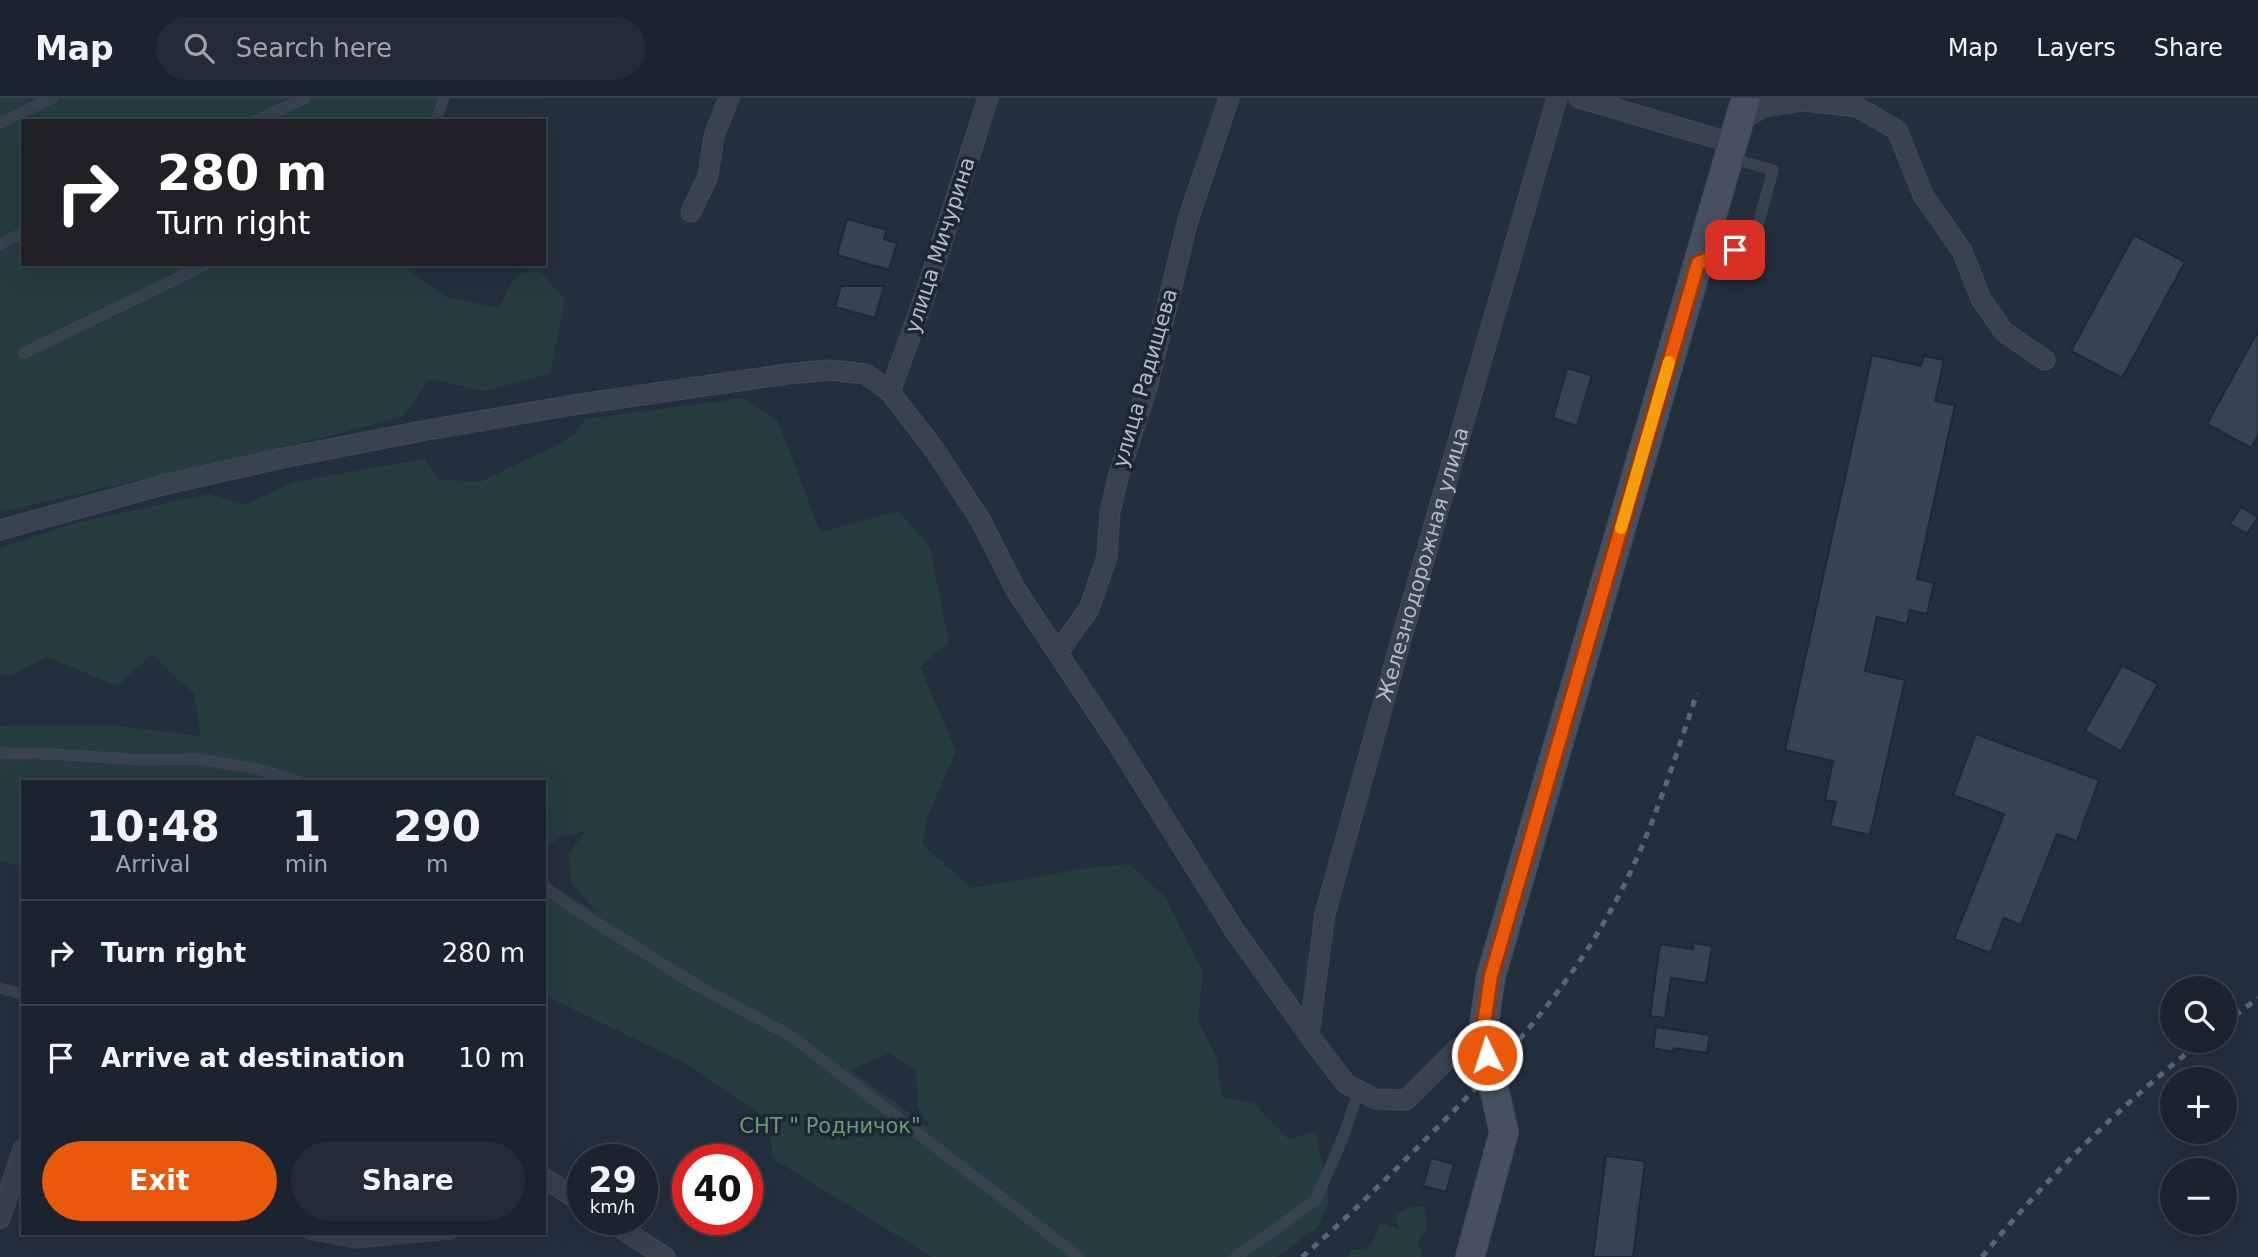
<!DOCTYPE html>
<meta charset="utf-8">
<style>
body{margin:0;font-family:"DejaVu Sans",sans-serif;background:#242b36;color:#f1f3f6;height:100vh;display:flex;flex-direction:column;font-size:26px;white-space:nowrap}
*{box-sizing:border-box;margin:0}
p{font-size:23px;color:#a0a4aa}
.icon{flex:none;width:38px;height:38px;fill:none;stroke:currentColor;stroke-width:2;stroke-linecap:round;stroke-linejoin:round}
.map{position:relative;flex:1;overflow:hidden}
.panel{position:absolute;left:21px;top:682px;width:525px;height:455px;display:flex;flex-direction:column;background:#1b232e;border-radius:0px;box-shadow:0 7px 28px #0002,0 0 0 2px #39404a}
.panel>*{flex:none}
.banner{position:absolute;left:21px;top:21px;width:525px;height:147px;border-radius:0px;box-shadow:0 7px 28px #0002,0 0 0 2px #39404a;background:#202124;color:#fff;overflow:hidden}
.controls{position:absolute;left:2160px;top:878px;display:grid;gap:14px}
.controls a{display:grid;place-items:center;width:77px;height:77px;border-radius:50%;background:#1b232e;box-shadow:0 7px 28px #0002,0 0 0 2px #39404a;font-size:35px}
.speed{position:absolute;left:567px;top:1046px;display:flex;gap:14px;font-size:35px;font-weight:700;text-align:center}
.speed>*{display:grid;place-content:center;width:91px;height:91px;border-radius:50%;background:#1b232e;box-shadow:0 7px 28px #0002,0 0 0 2px #39404a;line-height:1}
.speed small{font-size:18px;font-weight:400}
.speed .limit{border:10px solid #d22;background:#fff;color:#111}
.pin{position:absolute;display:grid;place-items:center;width:60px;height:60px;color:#fff;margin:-30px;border-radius:14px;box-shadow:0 4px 10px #0006}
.me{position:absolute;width:77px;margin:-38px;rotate:356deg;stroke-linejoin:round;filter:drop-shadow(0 0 5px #0008)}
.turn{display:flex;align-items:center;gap:24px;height:147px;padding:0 21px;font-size:32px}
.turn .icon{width:91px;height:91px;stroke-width:2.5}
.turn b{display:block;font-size:49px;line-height:60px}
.eta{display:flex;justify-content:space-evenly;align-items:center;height:119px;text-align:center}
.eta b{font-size:42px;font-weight:700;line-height:49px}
.action{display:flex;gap:14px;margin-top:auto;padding:14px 21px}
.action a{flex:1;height:80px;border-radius:42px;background:#ea580c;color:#fff;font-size:28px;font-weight:700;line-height:80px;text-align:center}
.action a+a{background:#242b36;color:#f1f3f6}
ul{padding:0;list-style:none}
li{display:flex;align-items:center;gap:21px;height:105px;padding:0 21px;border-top:2px solid #39404a}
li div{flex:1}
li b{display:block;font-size:26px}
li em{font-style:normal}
header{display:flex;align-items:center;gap:42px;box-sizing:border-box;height:98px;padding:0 35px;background:#1b232e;border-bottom:2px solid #39404a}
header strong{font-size:33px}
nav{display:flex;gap:38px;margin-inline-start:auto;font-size:24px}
.search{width:490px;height:63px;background:#242b36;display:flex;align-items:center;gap:18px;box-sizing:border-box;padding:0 24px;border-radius:38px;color:#a0a4aa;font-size:26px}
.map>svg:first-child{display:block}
.green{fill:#263c3f;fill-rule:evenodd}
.building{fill:#364354;stroke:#1f2835;stroke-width:2}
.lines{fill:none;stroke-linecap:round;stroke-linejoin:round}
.lane-casing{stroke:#414a57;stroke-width:11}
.street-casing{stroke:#414a57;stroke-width:21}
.secondary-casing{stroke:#414a57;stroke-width:30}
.lane{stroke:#38414e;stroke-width:10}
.street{stroke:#38414e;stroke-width:19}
.secondary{stroke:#465061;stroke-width:28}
.rail{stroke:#5a6575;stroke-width:5;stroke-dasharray:7 7;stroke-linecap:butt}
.route-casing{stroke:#983908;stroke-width:18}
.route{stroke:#ea580c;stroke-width:12}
.slow{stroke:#f59e0b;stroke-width:12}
.labels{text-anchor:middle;stroke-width:7;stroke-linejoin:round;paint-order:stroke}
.street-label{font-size:21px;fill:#b4bcc9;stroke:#1d2633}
.park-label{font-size:21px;fill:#6b9a76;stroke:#1d2633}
</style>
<header>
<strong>Map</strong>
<div class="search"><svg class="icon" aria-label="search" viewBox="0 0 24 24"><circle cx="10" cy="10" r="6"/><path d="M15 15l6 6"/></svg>Search here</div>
<nav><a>Map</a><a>Layers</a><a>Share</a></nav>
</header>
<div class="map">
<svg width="2258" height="1159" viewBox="0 0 2258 1159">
<rect width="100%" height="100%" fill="#242f3e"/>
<path class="green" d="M0 0H438L429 23H23V166H401L444 198 498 210 517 176 540 173 565 202 550 275 485 293 429 281 403 318 326 339 0 414Z
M744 300 778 323 820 434 899 413 930 450 949 544 920 569 956 653 928 717 922 746 971 790 1080 771 1129 766 1165 799 1203 874 1198 923 1217 961 1222 999 1254 1005 1289 1042 1316 1033 1329 1103 1317 1130 1276 1159H932L772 1060 771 1024 689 967 544 897V782L598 815 571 785 568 757 585 733 560 739 544 751V684H23V769L0 763V628L109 627 201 638 194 595 171 576 153 556 117 588 47 559 10 578 0 575V450L75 425 209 396 245 407 293 384 425 361 439 381 480 384 553 349 574 336 586 321ZM890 955 916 973 918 1010 931 1031 850 972Z
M1424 1108 1428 1131 1418 1142 1422 1159H1348L1352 1152H1365L1373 1144 1381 1124 1399 1131 1395 1116 1411 1109Z"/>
<path class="building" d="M847 121 887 132 884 141 897 145 889 172 837 157Z
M2134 137 2185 164 2122 280 2071 253Z
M841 188H884L875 220 835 209Z
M2258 233V338L2251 350 2207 326Z
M1872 257 1921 268 1924 258 1944 262 1935 303 1955 307 1917 481 1934 485 1927 516 1910 512 1907 526 1877 519 1865 573 1905 582 1870 737 1830 728 1836 704 1825 702 1833 663 1785 652Z
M1567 270 1592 277 1577 328 1553 320Z
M2241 409 2258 419 2247 436 2230 426Z
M2122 567 2158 586 2121 653 2085 633Z
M1976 636 2099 682 2077 743 2057 736 2021 827 2004 820 1990 855 1954 841 2004 716 1953 697Z
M1693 845 1712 848 1706 885 1671 880 1665 920 1650 918 1660 846 1693 851Z
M1656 929 1710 937 1707 955 1674 950 1673 954 1653 950Z
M1606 1058 1645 1063 1633 1159H1593Z
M1431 1060 1454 1066 1446 1094 1423 1088Z"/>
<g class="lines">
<defs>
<path id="lane" d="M256 23 305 0
M436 23 444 0
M0 25 52 0
M0 146 23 135
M1702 163 1753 145 1773 72 1731 60
M24 255 207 166
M0 655 53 656 142 662 198 661 258 671 299 684
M544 789 575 811 696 887 791 938 1079 1159
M0 890 23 896
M308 1136 357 1145 451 1136
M1236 1159 1316 1102 1343 1039 1359 993"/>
<g id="street">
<path d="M1579 0 1732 45"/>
<path d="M1738 25 1763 9 1803 3 1857 9 1897 32 1923 97 1962 153 1981 201 2004 234 2045 262"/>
<path d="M691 114 708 78 714 38 729 0"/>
<path d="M890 294 923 203 988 0"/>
<path d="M0 432 163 387 278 361 427 332 573 307 787 276 830 272 866 276 890 294 934 351 981 423 1016 492 1116 643 1233 830 1309 937 1346 986 1375 1001 1406 1002 1456 952 1482 939"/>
<path d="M1058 554 1089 511 1107 459 1110 414 1118 379 1147 290 1188 122 1229 0"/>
<path id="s1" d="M1309 937 1325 816 1397 556 1557 0"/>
<path d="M544 1080 583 1105"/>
<path d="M0 1121 23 1051"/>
<path d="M608 1122 665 1159"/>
</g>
<path id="secondary" d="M1470 1159 1504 1034 1482 939 1491 878 1746 0"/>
</defs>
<use href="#lane" class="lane-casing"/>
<use href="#street" class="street-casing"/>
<use href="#secondary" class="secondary-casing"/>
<use href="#lane" class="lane"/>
<use href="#street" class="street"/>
<use href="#secondary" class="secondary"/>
<path class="rail" d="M2224 926 2258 900
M1302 1159C1345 1122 1385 1082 1425 1042 1495 972 1563 899 1611 812 1649 744 1672 669 1697 595
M1982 1159C2047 1079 2121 1007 2202 943"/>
</g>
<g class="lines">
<defs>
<path id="route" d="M1487 957 1482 939 1491 878 1698 165 1735 152"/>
</defs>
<use href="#route" class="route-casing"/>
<use href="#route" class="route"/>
<path class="slow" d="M1621 430 1669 264"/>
</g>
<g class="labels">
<g class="street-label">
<text transform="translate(940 147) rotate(-72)" y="7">улица Мичурина</text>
<text transform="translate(1145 280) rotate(-74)" y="7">улица Радищева</text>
<text dy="7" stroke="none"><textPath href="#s1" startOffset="485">Железнодорожная улица</textPath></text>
</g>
<g class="park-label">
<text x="830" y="1035">СНТ " Родничок"</text>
</g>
</g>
</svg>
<div class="controls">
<a><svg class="icon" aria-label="search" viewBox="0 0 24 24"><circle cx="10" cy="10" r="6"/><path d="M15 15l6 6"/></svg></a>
<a>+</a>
<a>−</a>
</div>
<div class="speed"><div>29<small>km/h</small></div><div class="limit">40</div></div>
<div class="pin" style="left:1735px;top:152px;background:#d93025"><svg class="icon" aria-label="arrive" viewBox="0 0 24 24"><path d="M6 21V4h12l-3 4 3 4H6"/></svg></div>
<svg class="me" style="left:1487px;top:957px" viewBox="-20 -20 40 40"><circle r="17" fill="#ea580c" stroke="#fff" stroke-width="3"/><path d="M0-11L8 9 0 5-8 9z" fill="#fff"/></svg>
<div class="banner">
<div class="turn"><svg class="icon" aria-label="right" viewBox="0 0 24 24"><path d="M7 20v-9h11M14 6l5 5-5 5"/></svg><div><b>280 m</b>Turn right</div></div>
</div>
<section class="panel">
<div class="eta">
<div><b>10:48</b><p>Arrival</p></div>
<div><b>1</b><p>min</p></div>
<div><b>290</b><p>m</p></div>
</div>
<ul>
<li><svg class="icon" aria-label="right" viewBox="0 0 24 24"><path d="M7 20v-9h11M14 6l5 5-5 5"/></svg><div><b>Turn right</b></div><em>280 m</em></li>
<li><svg class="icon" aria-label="arrive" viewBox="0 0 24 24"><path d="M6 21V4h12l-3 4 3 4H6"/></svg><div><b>Arrive at destination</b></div><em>10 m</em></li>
</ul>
<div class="action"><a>Exit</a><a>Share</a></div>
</section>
</div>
